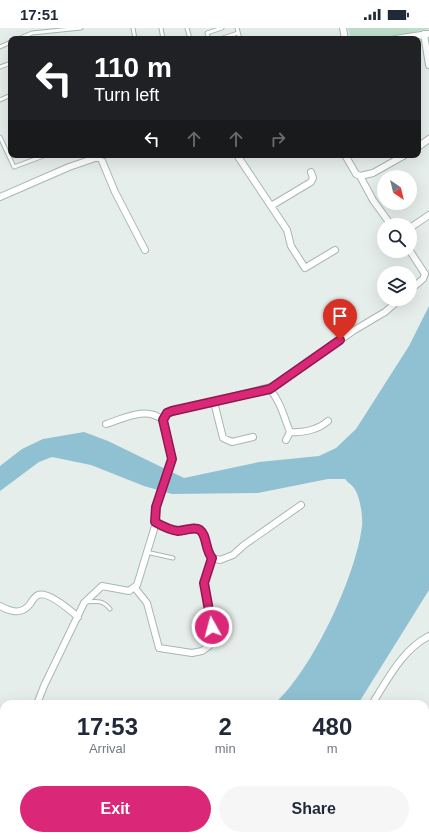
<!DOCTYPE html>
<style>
body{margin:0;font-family:Helvetica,sans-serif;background:#f6f6f7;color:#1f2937;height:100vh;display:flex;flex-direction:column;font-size:15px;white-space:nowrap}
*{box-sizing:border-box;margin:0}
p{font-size:13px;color:#747a83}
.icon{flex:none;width:22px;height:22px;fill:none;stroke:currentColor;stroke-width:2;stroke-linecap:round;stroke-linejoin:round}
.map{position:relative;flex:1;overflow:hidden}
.details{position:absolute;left:0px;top:672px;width:429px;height:140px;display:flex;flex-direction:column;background:#fff;border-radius:12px 12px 0 0;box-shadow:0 4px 16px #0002}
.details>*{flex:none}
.top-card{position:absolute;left:8px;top:8px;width:413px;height:122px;border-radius:8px;box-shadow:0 4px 16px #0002;background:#202124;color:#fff;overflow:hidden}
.needle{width:26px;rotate:145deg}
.controls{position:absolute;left:377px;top:142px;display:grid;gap:8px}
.controls a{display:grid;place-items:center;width:40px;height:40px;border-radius:50%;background:#fff;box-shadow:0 4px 16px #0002;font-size:20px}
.pin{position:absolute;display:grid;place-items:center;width:34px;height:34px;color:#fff;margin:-41px -17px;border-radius:50% 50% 50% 0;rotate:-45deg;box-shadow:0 0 4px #0007}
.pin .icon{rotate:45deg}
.me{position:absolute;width:44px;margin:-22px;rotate:353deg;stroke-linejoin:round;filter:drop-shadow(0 0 3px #0008)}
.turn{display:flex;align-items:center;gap:14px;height:84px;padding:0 20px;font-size:18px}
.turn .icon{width:52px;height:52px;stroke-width:2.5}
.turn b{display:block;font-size:28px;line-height:34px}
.lanes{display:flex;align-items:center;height:38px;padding:0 20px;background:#0003;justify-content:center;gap:20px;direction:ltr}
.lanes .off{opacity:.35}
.eta{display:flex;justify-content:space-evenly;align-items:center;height:68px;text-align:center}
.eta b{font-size:24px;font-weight:600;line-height:28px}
.button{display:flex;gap:8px;margin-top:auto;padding:8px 20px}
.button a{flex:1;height:46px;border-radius:24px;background:#db2777;color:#fff;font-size:16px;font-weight:600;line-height:46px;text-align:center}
.button a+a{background:#f6f6f7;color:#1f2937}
.status{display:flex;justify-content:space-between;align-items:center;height:28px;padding:0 20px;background:#fff;direction:ltr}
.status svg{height:11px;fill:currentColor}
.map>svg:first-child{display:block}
.green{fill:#bfdfcb}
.water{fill:#8fc1d2}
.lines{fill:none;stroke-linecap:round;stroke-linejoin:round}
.lane-casing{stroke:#a8b7b3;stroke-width:5}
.street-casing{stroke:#a8b7b3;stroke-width:8}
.lane{stroke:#fff;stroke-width:3}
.street{stroke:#fff;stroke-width:6}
.route-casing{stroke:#8e194d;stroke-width:10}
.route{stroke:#db2777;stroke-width:7}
</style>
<div class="status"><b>17:51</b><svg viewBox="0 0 49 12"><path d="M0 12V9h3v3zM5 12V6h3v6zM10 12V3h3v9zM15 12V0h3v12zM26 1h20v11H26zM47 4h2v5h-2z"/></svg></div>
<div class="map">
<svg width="429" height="812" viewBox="0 0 429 812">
<rect width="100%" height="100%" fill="#e6eeeb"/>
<path class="green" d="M348 0H429V1L382 11H351Z"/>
<path class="water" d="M429 278V562L358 676H274C312 643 356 548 362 498 363 488 360 468 354 460 351 456 347 454 345 451H328L258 465 172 466 144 458 91 437 52 429 39 434 0 463V438L22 421 43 411 84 404 108 413 184 450 259 434 319 428 336 420 356 401 409 318Z
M152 808H228L225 812H149Z"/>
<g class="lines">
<defs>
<path id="lane" d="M133 0 135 11
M161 0 163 11
M187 0 190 11
M237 0 240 11
M18 11 32 5 81 0
M209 11 207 5 222 0
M220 11 238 5
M0 19 11 14
M0 39 11 35
M0 72 11 67
M0 109 14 139 46 127
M146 524 173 530
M86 574C97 573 103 572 110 581
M238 812 241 808"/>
<path id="street" d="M343 0 345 11
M424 6 429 37
M395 11 428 6
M418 119 429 111
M237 127 287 202 291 218 305 240 335 222
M345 127 356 146 360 148 373 145 405 127
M100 128 115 164 145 222
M360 148 373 172 391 197
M0 169 69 139 104 127
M271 178 311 154 313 150 311 144
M410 200 429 187
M410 223 425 246 423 251 410 262
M270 361C281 375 284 389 290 404L286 412
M214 374 223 410 232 414 253 409
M106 396C125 390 146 378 163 392
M290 404C303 405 318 402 328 393
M155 494 177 503 198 501 205 510 209 526 212 530 220 532 233 527 244 517 301 477
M135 560 147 575 159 620 192 625 202 623 209 618 212 599 204 555 212 530
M0 578C11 584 22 587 30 576 32 573 35 568 38 567 48 563 70 582 78 589
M37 676 44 658 84 575 102 558 129 563 137 557 155 498 156 479 172 431 163 392 167 385 275 358 353 303 385 284 400 271
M372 676C388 651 402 622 429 608
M4 700V698
M6 808 12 812
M88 808 95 812
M243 808 246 812
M21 812 23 808
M134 812 136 808"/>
</defs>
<use href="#lane" class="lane-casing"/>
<use href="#street" class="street-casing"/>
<use href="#lane" class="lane"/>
<use href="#street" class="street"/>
</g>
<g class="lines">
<defs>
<path id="route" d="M212 599 204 555 212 530C205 522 207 507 200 502 194 498 185 503 178 503 170 502 162 498 155 494L156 479 172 431 163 392 167 385 172 383 270 361 340 312"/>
</defs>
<use href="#route" class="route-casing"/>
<use href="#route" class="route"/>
</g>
</svg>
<div class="controls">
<a><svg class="needle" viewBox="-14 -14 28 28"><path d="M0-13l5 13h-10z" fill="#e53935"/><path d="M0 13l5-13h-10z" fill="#747a83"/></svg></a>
<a><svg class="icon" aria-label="search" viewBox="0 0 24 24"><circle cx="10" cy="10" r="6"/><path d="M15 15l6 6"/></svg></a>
<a><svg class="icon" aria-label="layers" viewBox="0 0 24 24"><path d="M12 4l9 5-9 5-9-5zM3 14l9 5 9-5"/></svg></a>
</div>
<div class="pin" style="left:340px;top:312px;background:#d93025"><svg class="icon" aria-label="arrive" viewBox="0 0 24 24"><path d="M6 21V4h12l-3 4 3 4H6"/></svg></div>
<svg class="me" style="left:212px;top:599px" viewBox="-20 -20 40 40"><circle r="17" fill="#db2777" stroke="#fff" stroke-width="3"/><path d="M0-11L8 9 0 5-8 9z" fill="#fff"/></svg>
<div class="top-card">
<div class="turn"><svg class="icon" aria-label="left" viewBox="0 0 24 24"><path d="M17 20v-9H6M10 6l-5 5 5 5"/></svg><div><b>110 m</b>Turn left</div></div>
<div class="lanes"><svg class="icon" aria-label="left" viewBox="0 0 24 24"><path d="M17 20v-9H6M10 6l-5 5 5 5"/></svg><svg class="icon off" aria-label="ahead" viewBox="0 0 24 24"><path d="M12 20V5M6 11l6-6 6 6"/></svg><svg class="icon off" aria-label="ahead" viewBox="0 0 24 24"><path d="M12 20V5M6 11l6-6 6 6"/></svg><svg class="icon off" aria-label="right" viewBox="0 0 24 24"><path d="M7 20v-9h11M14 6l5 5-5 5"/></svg></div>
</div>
<section class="details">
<div class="eta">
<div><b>17:53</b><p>Arrival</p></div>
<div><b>2</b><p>min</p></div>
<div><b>480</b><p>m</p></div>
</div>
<div class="button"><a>Exit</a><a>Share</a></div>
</section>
</div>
